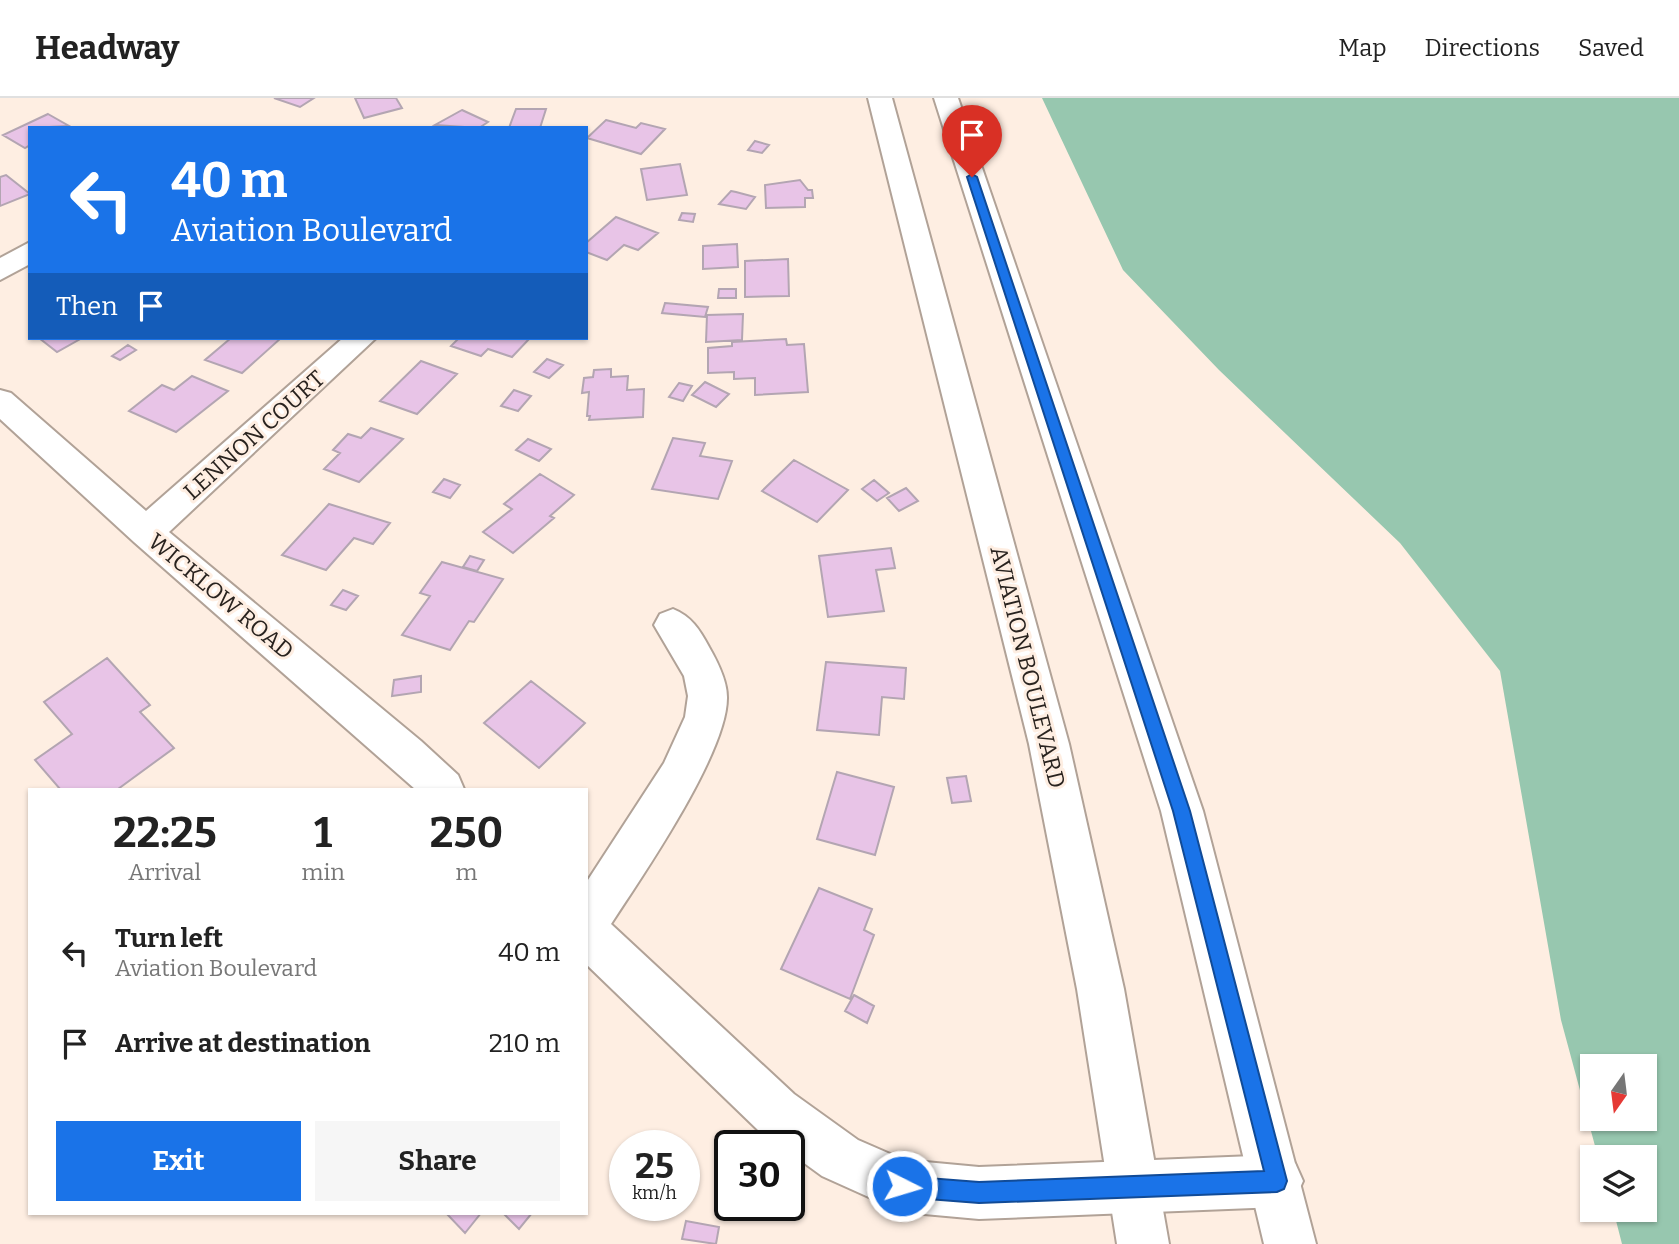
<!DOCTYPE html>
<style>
body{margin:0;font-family:Bitter,serif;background:#f6f6f6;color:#222;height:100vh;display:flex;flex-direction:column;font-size:26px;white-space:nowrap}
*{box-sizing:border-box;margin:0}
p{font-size:23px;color:#767676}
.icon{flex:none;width:38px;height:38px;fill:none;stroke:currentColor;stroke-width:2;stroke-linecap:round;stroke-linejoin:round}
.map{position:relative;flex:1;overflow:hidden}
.sheet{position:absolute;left:28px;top:690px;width:560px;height:427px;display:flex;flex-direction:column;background:#fff;border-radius:0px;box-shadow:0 2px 5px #0004}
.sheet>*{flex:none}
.guide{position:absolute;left:28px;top:28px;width:560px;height:214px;border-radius:0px;box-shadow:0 2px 5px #0004;background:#1a73e8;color:#fff;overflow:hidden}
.needle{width:46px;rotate:194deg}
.buttons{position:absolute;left:1580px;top:956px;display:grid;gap:14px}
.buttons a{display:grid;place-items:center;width:77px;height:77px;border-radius:0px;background:#fff;box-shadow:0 2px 5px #0004;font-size:35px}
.speed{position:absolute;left:609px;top:1032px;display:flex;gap:14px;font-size:35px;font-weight:700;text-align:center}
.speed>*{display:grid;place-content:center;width:91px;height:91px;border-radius:50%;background:#fff;box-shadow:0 2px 5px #0004;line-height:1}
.speed small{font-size:18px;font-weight:400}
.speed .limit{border:4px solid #111;border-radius:10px;background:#fff;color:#111}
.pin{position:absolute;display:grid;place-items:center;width:60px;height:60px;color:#fff;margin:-72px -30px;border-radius:50% 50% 50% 0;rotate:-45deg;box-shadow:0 0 7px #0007}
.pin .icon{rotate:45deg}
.me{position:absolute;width:77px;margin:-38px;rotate:95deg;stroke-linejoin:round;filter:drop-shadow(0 0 5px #0008)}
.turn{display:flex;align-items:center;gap:24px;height:147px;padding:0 28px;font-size:32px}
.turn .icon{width:91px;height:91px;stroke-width:2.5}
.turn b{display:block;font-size:49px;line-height:60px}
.then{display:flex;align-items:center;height:66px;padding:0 28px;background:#0003;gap:14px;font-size:26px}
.eta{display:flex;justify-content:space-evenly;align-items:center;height:119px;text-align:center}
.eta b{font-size:42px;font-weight:700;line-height:49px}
.action{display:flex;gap:14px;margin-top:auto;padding:14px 28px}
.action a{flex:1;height:80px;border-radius:0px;background:#1a73e8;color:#fff;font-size:28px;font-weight:700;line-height:80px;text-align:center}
.action a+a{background:#f6f6f6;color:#222}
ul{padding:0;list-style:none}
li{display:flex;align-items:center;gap:21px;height:91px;padding:0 28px}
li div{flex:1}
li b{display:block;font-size:26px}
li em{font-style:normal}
header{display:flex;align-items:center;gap:42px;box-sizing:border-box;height:98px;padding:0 35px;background:#fff;border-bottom:2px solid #e0e0e0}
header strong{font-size:33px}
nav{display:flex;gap:38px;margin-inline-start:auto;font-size:24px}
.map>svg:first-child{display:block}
.forest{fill:#97c7af;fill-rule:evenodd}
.building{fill:#e8c4e7;stroke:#b3a5b2;stroke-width:2}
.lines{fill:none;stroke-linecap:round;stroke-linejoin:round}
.minor-casing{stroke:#b1a297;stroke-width:4}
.major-casing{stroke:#b1a297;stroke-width:4}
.minor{fill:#fff;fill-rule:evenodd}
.major{fill:#fff;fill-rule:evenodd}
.route{fill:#1a73e8;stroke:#114b97;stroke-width:2}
.labels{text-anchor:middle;stroke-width:6;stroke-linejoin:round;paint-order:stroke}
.street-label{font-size:23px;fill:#29231f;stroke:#feeee2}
</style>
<header>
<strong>Headway</strong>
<nav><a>Map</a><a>Directions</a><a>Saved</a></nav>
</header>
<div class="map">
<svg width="1679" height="1146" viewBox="0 0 1679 1146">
<rect width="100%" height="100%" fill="#feeee2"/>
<path class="forest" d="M1042 0H1679V1146H1622L1613 1111H1645V1059H1598L1561 922 1500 573 1400 445 1219 272 1123 172ZM1592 968H1645V1020H1592Z"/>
<path class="building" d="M274 0H314L300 9Z
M355 0H396L402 10 364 20Z
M516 11H546L540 30H509Z
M462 12 488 24 479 30 435 27Z
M48 16 69 28 30 30V47L25 50 3 37Z
M606 22 636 30 641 25 665 31 641 56 587 40Z
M755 43 769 47 762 55 748 52Z
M680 66 687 97 647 102 641 71Z
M6 77 30 96 0 108V79Z
M800 82 808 92H812L813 100H805V109L766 110 765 87Z
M731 93 736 94 755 99 746 111 719 106Z
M682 115 695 116 693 124 679 122Z
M616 119 658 135 638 152 624 147 607 162 586 154V145Z
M737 146 738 169 703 171V148Z
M788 161 789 198 745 199V163Z
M719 191H736V200H718Z
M665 205 708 209 705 219 662 215Z
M743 216 742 242 706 244 707 217Z
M39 240H82L57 254Z
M231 240H281L242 275 205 262Z
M459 240H530L512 259 488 251 481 258 451 248Z
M786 241 787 247 804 246 808 294 755 297V280L734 281V274L708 275V250L732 248V244Z
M128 247 136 252 120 262 112 258Z
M547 261 563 267 549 280 534 274Z
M421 263 457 276 417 316 380 303Z
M611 271V279L628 278 627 292 644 291 643 319 589 322 590 318H587L589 294 582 295 584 280 593 279 594 272Z
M192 278 228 293 176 334 129 313 162 287 174 292Z
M705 284 729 296 716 309 692 297Z
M679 285 692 288 683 303 669 299Z
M514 292 531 298 518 313 501 308Z
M371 330 403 341 359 384 324 371 340 355 333 352 348 336 361 340Z
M673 340 705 345 700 358 732 363 718 401 652 391Z
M528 341 551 351 539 363 516 352Z
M794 362 848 392 817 424 762 393Z
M540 376 574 397 550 418 554 420 513 455 483 434 512 411 504 406Z
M444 381 460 387 450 400 433 394Z
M874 382 889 395 877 403 862 391Z
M906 390 918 403 899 413 887 400Z
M329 406 390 425 373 446 354 440 326 472 282 457Z
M891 450 895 470 876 472 884 513 828 519 819 458Z
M470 458 484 462 477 473 463 469Z
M442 464 503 481 474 524 469 523 450 552 402 537 430 498 420 495Z
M343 492 358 498 346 512 331 507Z
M107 560 150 607 140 614 174 650 118 691H60L35 662 72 636 44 604Z
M826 564 906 570 904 601 882 599 879 637 817 632Z
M421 578V594L392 598 394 582Z
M531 583 585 625 539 670 484 625Z
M837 674 894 689 875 757 817 741Z
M966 678 971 703 952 705 947 680Z
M819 790 872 811 864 832 874 837 850 901 781 871Z
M854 897 874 908 867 925 845 913Z
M446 1115H481L465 1135Z
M503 1115H532L519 1131Z
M686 1123 719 1129 716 1146 682 1141Z"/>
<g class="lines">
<defs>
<path id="minor" d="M30 144V166L0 182V160Z
M343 240H376L169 434 421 643 458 677 464 691H415L134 444 0 321V292L11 295 146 413Z
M673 511C691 518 700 532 709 549 717 563 727 582 727 599 728 654 643 777 611 826L794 996 858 1042 904 1062 979 1069 1277 1057 1295 1065 1303 1083 1295 1101 1277 1109 979 1121 902 1114 822 1078 789 1054V1048H781L758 1032 586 866V785L664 665 685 619 688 598 684 578 654 527 660 516Z"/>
<path id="major" d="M868 0H892L1069 646 1124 891 1169 1146H1117L1077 891 1029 646Z
M934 0H958L1203 713 1316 1146H1264L1161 713Z"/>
</defs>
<use href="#minor" class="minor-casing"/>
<use href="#major" class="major-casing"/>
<use href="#minor" class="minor"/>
<use href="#major" class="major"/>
</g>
<path class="route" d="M972 76 977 79 1190 713 1287 1083 1284 1091 1277 1094 979 1105 902 1099 894 1096 891 1088 894 1081 902 1078 979 1084 1264 1073 1173 713 967 79Z"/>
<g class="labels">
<g class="street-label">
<text transform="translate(254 337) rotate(-42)" y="8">LENNON COURT</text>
<text transform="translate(221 498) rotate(40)" y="8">WICKLOW ROAD</text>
<text transform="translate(1028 569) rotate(76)" y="8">AVIATION BOULEVARD</text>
</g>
</g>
</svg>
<div class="buttons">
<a><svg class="needle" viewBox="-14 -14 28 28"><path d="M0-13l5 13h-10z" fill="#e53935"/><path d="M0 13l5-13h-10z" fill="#767676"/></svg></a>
<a><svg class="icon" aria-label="layers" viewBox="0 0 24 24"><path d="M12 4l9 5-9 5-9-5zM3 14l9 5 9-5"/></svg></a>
</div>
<div class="speed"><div>25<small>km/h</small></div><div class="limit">30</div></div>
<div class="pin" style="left:972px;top:79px;background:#d93025"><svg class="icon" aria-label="arrive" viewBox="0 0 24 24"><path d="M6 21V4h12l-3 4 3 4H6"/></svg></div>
<svg class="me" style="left:902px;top:1088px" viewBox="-20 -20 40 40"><circle r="17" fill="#1a73e8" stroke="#fff" stroke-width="3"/><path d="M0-11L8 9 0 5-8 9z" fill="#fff"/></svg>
<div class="guide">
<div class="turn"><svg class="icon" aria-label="left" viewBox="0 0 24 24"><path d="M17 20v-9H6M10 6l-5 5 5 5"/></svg><div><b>40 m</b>Aviation Boulevard</div></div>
<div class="then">Then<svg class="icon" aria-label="arrive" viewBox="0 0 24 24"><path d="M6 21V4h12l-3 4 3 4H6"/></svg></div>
</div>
<section class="sheet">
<div class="eta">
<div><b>22:25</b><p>Arrival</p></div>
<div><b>1</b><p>min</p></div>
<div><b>250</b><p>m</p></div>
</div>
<ul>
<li><svg class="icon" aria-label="left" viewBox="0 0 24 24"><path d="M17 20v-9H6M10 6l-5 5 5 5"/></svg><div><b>Turn left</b><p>Aviation Boulevard</p></div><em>40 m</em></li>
<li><svg class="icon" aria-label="arrive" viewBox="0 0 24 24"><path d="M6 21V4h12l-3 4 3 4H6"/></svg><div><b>Arrive at destination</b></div><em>210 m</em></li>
</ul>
<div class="action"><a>Exit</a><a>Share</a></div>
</section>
</div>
